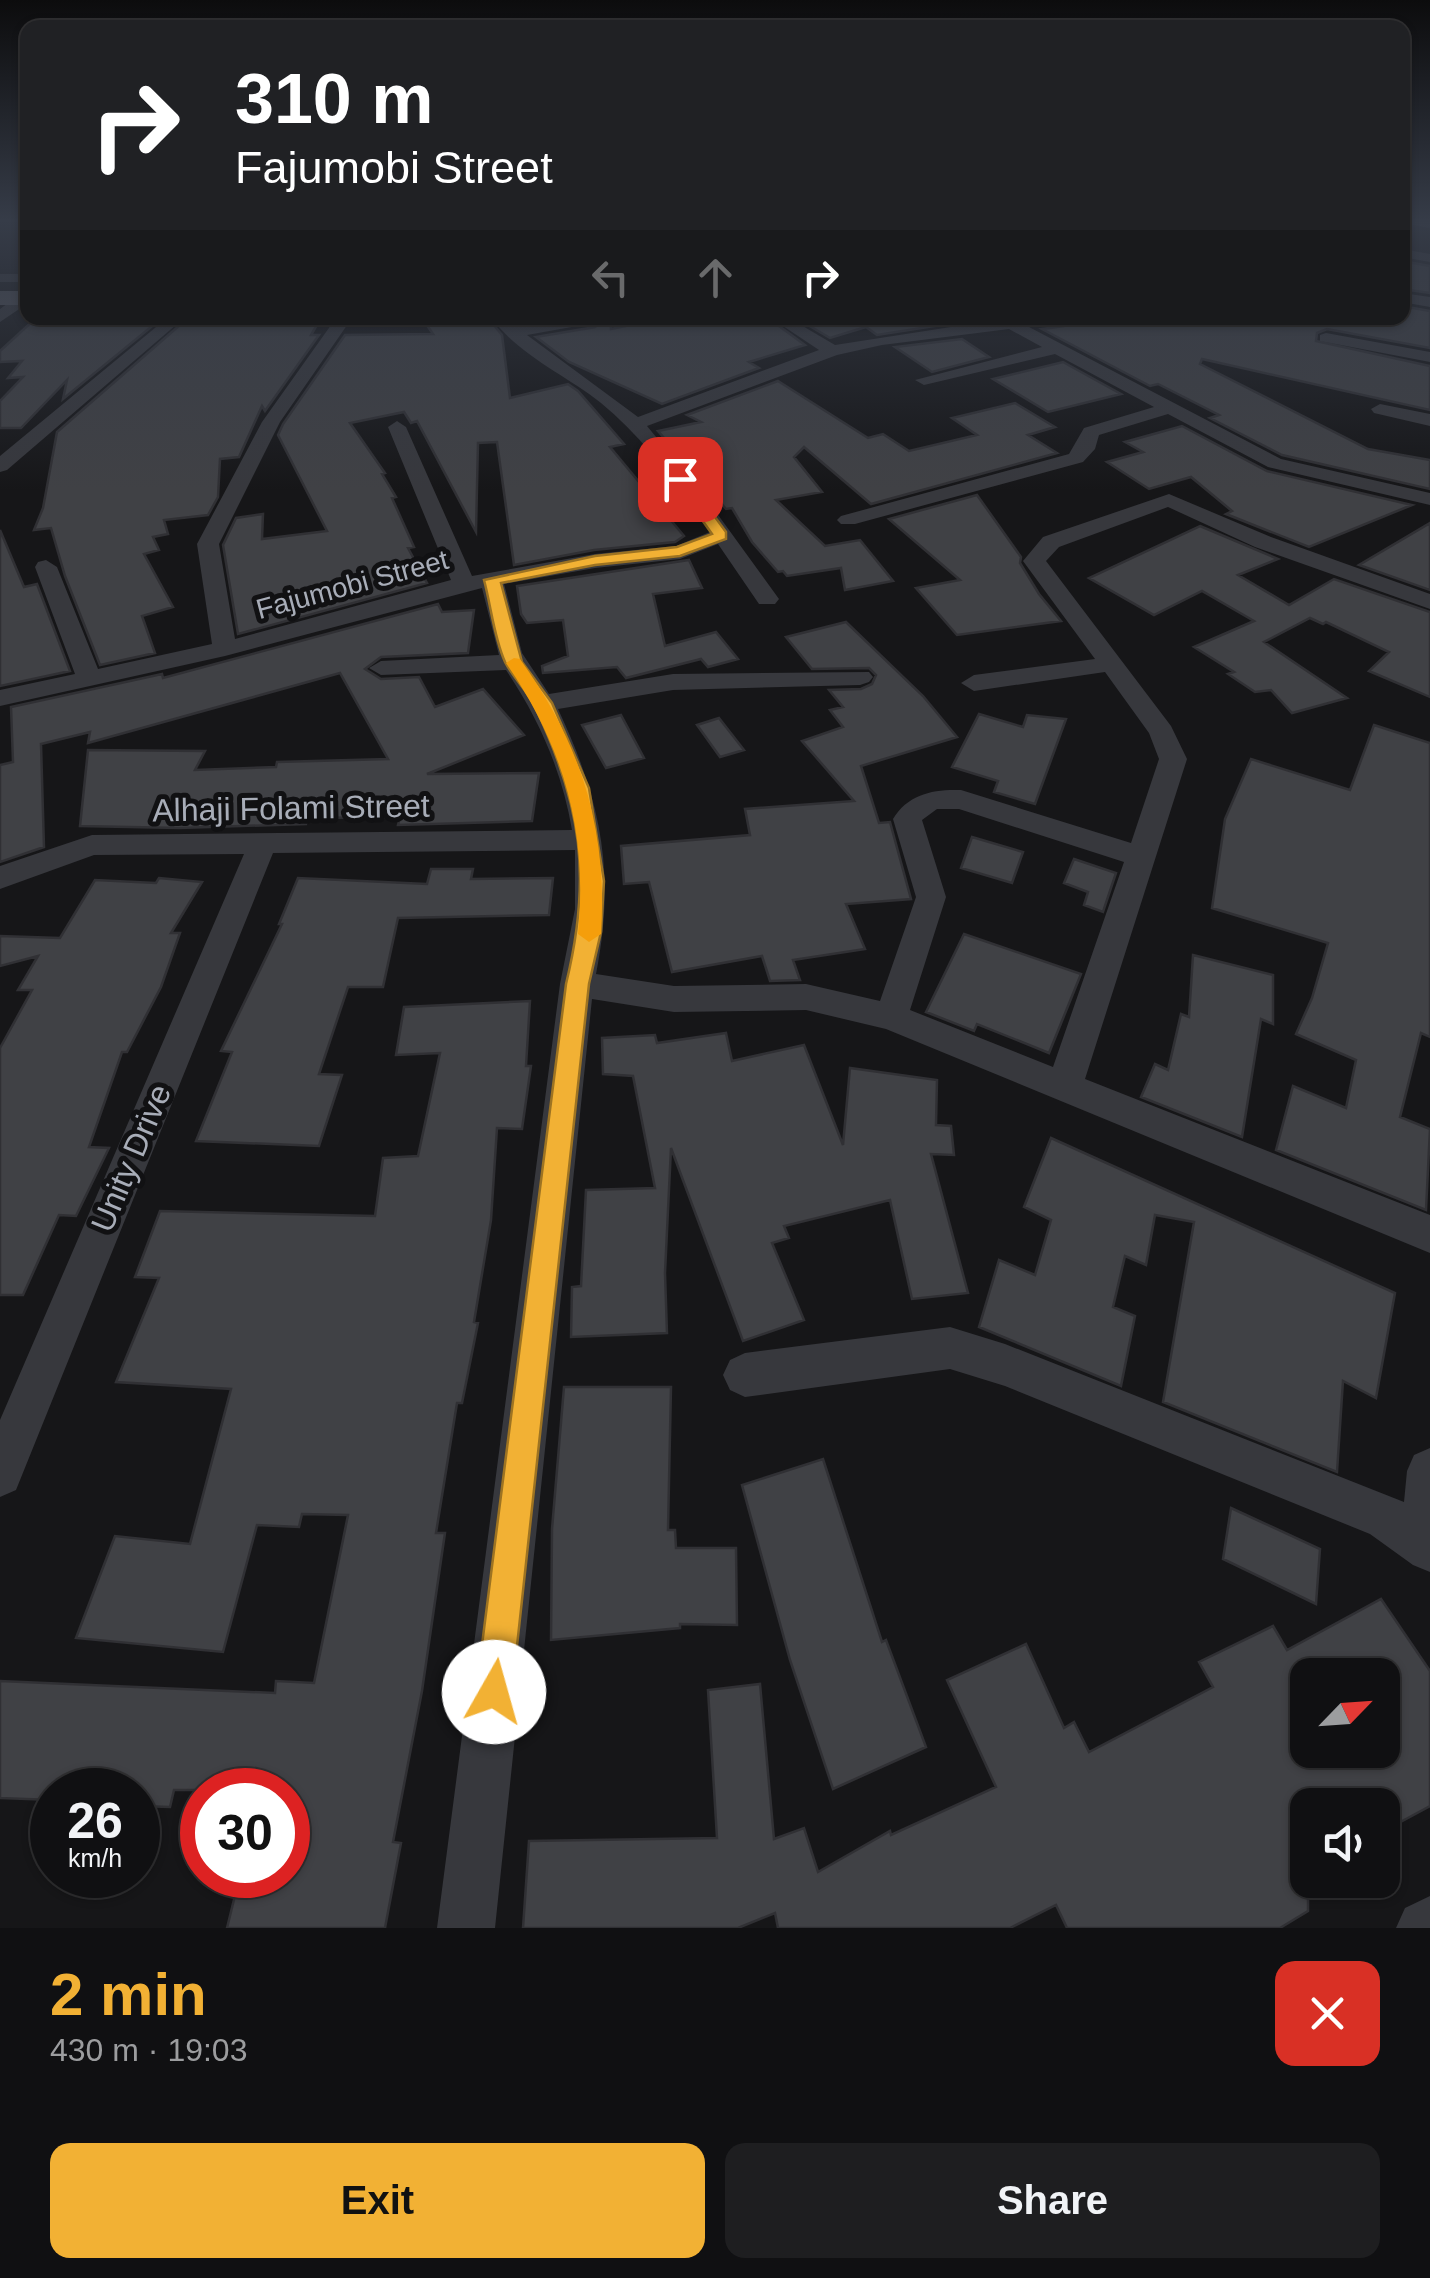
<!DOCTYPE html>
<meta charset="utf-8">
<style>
body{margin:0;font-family:Helvetica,sans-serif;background:#1e1e20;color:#f1f3f6;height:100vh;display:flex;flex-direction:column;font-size:38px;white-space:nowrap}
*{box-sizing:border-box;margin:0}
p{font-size:32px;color:#9c9d9f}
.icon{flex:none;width:55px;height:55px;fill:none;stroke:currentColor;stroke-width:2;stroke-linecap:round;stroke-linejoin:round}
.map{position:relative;height:1928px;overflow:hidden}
.details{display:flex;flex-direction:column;background:#101012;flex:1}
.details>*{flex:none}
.banner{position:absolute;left:20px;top:20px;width:1390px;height:305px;border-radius:20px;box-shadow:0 2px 8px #0004,0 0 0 2px #303032;background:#202124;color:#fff;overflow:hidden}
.needle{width:65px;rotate:65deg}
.tools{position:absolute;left:1290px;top:1658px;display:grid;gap:20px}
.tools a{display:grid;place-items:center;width:110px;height:110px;border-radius:20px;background:#101012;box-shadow:0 2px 8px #0004,0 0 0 2px #303032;font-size:50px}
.speed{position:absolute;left:30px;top:1768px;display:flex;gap:20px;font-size:50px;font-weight:700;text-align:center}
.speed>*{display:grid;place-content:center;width:130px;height:130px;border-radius:50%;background:#101012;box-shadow:0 2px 8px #0004,0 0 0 2px #303032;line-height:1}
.speed small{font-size:25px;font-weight:400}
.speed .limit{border:15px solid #d22;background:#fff;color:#111}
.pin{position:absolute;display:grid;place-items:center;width:85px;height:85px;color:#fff;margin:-42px;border-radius:20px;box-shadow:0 5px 15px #0006}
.me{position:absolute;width:110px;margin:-55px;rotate:7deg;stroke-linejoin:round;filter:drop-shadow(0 0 8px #0008)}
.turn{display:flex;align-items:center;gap:35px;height:210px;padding:0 50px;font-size:45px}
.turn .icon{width:130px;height:130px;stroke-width:2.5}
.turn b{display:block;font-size:70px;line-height:85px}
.lanes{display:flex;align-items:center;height:95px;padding:0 50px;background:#0003;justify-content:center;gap:50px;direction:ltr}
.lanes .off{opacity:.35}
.round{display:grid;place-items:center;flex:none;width:105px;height:105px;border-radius:20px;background:#1e1e20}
.overview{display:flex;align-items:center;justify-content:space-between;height:170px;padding:0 50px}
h1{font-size:60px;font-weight:600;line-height:75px;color:#f2b134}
.primary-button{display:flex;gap:20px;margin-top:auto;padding:20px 50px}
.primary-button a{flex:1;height:115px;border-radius:20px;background:#f2b134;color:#111;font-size:40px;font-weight:600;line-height:115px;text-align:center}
.primary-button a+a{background:#1e1e20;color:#f1f3f6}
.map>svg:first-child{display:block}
.building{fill:#404145;stroke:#303034;stroke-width:2.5;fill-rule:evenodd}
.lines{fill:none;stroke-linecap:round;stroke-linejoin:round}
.street{fill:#37383d;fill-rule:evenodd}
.primary{fill:#53555c;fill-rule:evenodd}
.route{fill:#f2b134;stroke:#9d7322;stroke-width:2.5}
.slow{fill:#f59e0b}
.labels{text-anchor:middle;stroke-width:10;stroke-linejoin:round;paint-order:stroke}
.far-street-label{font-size:28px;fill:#a8adb8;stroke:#111113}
.street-label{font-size:32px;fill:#a8adb8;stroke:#111113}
</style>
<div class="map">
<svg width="1430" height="1928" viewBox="0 0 1430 1928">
<rect width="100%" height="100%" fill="#161618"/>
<path class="building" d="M1402 261 1430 266V293L1402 289Z
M1402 306 1430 311V348L1327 329 1317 333 1316 341 1430 366V410L1202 359 1200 364 1368 449 1430 460V489L1282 455 1210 418 1219 415 1158 384 1150 386 1042 329 1064 326 1073 318H1402Z
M36 318H162L63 399 67 380 21 428H0V401L23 377 8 378 22 361 0 362V351Z
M188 318H321L311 335H319L265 411 262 406 239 457 220 459 218 497 208 515 164 520 168 534 153 537 159 550 144 554 173 607 142 616 155 653 100 665 65 576 51 528 34 530 43 508 57 432Z
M422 318H488L502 335 510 398 568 384 578 391 624 444 610 447 684 536 675 542 594 550 514 565 497 442 478 443 476 532 417 421 411 423 404 412 350 423 385 473 382 474 396 497 392 498 414 547 408 548 427 583 238 634 223 545 236 518 263 514 262 539 327 531 278 435 283 424 345 335 433 334Z
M605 318H610L611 329 665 318 686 325 718 318H768L805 345 749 362 759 368 662 404 569 362 536 337 595 327Z
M796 318H931L941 325 877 335 866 327 830 338Z
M962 339 989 357 932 372 895 347Z
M1063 362 1121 394 1048 412 993 379Z
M778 381 868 438 883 434 909 451 977 435 952 418 1015 403 1055 427 1028 435 1057 453 871 504 804 447 794 457 822 492 776 500 825 546 860 540 893 581 845 590 841 568 787 576 783 571 778 572 752 542 732 508 726 509 658 431 701 422 687 415Z
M1182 426 1267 471 1412 505 1309 547 1226 514 1232 511 1191 477 1149 489 1107 462 1143 452 1125 442Z
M977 495 1021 557 1020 563 1039 594 1061 621 957 635 916 588 960 580 889 519Z
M1430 523V590L1359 565Z
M1200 526 1278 559 1238 575 1289 605 1334 579 1430 612V697L1369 671 1389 652 1326 622 1323 624 1310 618 1264 642 1347 698 1292 713 1271 690 1255 692 1228 674 1234 672 1194 647 1254 621 1202 591 1154 615 1089 578Z
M0 530 24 587 37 584 70 671 0 686Z
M689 560 702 588 653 594 665 646 716 632 738 659 708 667 701 659 626 678 617 667 543 673 542 666 568 656 563 620 527 623 521 614 517 586Z
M438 604 442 612 474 610 468 653 381 657 365 669 381 679 419 677 435 707 483 689 524 735 427 774 539 773 532 821 398 825 400 817 308 818 306 824 179 828 80 826 88 750 205 751 195 770 276 767 277 762 388 759 340 673 88 743 90 732 41 744 44 847 0 862V765L13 762 11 707 162 674 163 678Z
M846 622 923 696 957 737 861 766 879 823 890 822 911 899 846 904 865 949 793 960 800 980 770 981 762 956 672 972 649 882 624 884 621 846 750 835 745 809 854 801 802 741 843 727 830 710 843 707 829 690 861 689 872 684 876 675 869 668 812 669 786 637Z
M979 714 1023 727 1027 715 1066 719 1035 804 994 792 998 781 952 767Z
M621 715 644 758 606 768 582 725Z
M719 718 744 750 720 757 697 725Z
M1374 725 1430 743V1037L1421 1033 1400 1117 1430 1129 1426 1210 1276 1150 1293 1086 1346 1108 1356 1060 1296 1034 1312 998 1328 943 1212 908 1225 819 1251 759 1350 790Z
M972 837 1023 852 1012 883 961 868Z
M1074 859 1116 873 1103 912 1084 905 1088 892 1064 883Z
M431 869H473L471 879 553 878 549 915 398 918 383 987H348L319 1074 342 1075 319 1146 196 1141 232 1052 221 1051 282 924H279L298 878 427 884Z
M159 878 202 882 171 933H180L161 987 127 1052H122L89 1147 109 1148 76 1216 59 1215 23 1295H0V1048L32 990H18L38 956 0 966V936L60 938 95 880 156 883Z
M964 934 1081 974 1049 1053 977 1024 974 1031 926 1012Z
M1193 955 1273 975V1024L1261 1019 1242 1137 1141 1097 1155 1064 1168 1070 1181 1014 1189 1017Z
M530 1001 526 1066H531L522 1129 497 1128 491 1220 474 1322 478 1323 462 1403H457L436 1533H445L422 1691 393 1842 401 1843 385 1928H227L240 1875H288V1790H174L170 1807 138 1806V1790H52V1800L0 1798V1681L275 1693 276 1681 314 1683 348 1515 302 1514 299 1527 257 1525 223 1652 76 1638 115 1536 190 1544 231 1389 116 1382 159 1278 135 1277 160 1211 375 1216 383 1158 418 1156 440 1053 396 1055 404 1007Z
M726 1033 732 1061 804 1045 843 1145 850 1068 937 1080 936 1125 951 1126 954 1155 931 1154 968 1293 912 1299 890 1200 784 1226 789 1238 772 1243 804 1320 743 1341 671 1148 665 1273 667 1333 571 1337 572 1287 581 1286 586 1190 655 1188 633 1076 603 1074 602 1038 655 1035 657 1043Z
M1051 1138 1395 1293 1376 1398 1343 1381 1337 1472 1163 1402 1194 1222 1155 1215 1146 1265 1125 1256 1113 1307 1135 1316 1121 1386 979 1327 999 1260 1035 1275 1051 1220 1024 1207Z
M564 1387H671L668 1530H675L676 1548H736L737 1625 680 1624V1628L551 1640 552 1529Z
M823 1459 882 1642 886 1640 926 1747 833 1789 790 1660 742 1485Z
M1231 1508 1320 1549 1316 1604 1223 1559Z
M1381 1599 1430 1671V1806L1382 1832V1805H1308V1911L1280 1928H1067L1056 1905 1010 1928H778L775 1913 738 1928H523L529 1841 717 1838 708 1690 760 1684 774 1839 804 1828 818 1872 890 1831 891 1835 996 1787 947 1680 1026 1644 1064 1728 1074 1722 1089 1752 1213 1687 1199 1662 1273 1626 1287 1650ZM1308 1675H1382V1750H1308Z"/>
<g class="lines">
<path class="street" d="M1402 249 1430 254V262L1402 257Z
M0 274H28V282H0Z
M1402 293 1430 297V307L1402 302Z
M28 294V303L0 322V309L19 295Z
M167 318H184L7 470 0 472V456Z
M336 318H352L280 422 219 544 235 639 451 580 388 427 397 421 406 427 472 576 595 554 676 546 710 532C678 486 644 438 601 403 566 375 518 355 492 318H508L518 327 571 318H602L594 323 527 335 638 417 819 350 771 318H789L835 345 1009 318H1070L1062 323 1029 327 1281 459 1430 493V505L1268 467 1168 414 1099 435 1095 449 1083 462 855 524H841L837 520 841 516 1069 454 1084 428 1154 407 1055 354 924 385 915 380 1042 347 1009 329 882 345 837 355 647 426 700 490 779 599 775 604H759L718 544 680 559 595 568 504 584 522 653 549 694 673 674 869 672 873 677 869 682 860 685 673 690 558 709C601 801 616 872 596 974L674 986 806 984 880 1001 916 897 893 819C908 794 933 789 961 790L1131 843 1159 759 1149 733 1105 672 974 691 961 683 974 675 1095 659 1023 561 1043 537 1169 494 1271 537 1430 594V609L1255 547 1168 507 1059 547 1046 561 1171 726 1187 759 1085 1079 1430 1215V1253L886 1029 806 1010 674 1012 592 999 495 1928H437L560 984 575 909V850L273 853 16 1490 0 1497V1420L244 854 94 855 0 889V866L92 835 572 830C562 771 539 719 506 670L381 675 369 668 381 661 499 655 482 588 225 656 0 706V690L75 674 35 567 38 562 46 560 57 567 98 669 212 644 197 544 262 422ZM937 809H959L1124 862 1053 1067 910 1010 946 897 922 820Z
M1326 333 1430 352V362L1320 341V335Z
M1380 404 1430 414V426L1374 413 1371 409Z
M950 1327 1005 1344 1404 1502 1407 1471 1414 1455 1430 1448V1572L1413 1565 1370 1534 1005 1386 950 1369 745 1397 730 1390 723 1375 730 1360 745 1353Z
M1430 1896V1928H1396L1405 1908Z"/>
<path class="primary" d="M1405 220H1430V228L1408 224Z
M0 291H28V305H0Z"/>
</g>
<linearGradient id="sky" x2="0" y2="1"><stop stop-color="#0c0c0d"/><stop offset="0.45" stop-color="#363c48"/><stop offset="1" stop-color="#363c48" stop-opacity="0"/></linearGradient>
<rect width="1430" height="490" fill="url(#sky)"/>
<path class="route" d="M680 475 685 476 726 532V539L680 556 595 565 501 583 522 662 552 703 589 788 604 881 601 932 589 984 512 1692 506 1705 494 1710 481 1705 476 1692 566 984C592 878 582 805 535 707 528 691 513 678 505 662 494 638 491 606 484 580L595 556 677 547 712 534 673 479Z"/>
<path class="slow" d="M514 658 520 659C581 744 608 829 601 934L589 942 578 934C588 832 564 747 506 663Z"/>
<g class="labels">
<g class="far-street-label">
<text transform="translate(352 584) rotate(-15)" y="10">Fajumobi Street</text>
</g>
<g class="street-label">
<text transform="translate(291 808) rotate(-1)" y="11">Alhaji Folami Street</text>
<text transform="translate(131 1158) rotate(-67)" y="11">Unity Drive</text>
</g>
</g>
</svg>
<div class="tools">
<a><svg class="needle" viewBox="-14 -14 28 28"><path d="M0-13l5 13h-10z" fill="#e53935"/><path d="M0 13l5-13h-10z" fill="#9c9d9f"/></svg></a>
<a><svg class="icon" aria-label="sound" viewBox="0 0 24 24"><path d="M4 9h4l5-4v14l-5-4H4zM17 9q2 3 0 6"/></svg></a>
</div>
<div class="speed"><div>26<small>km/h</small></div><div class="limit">30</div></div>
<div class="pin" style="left:680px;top:479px;background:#d93025"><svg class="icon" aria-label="arrive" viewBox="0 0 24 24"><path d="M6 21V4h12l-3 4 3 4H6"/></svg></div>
<svg class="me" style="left:494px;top:1692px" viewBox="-20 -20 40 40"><circle r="19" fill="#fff"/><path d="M0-13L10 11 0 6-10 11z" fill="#f2b134"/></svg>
<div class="banner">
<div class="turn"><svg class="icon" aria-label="right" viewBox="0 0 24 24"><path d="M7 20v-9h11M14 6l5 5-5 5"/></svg><div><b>310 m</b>Fajumobi Street</div></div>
<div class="lanes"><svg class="icon off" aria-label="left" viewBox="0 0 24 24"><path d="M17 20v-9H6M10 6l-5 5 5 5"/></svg><svg class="icon off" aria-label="ahead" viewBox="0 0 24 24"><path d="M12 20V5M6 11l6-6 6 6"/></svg><svg class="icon" aria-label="right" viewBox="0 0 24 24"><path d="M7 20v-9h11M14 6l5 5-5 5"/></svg></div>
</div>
</div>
<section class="details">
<div class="overview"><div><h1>2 min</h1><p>430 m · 19:03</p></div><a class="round" style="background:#d93025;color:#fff"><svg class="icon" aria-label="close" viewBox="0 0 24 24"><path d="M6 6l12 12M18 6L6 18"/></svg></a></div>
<div class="primary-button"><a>Exit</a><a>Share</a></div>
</section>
